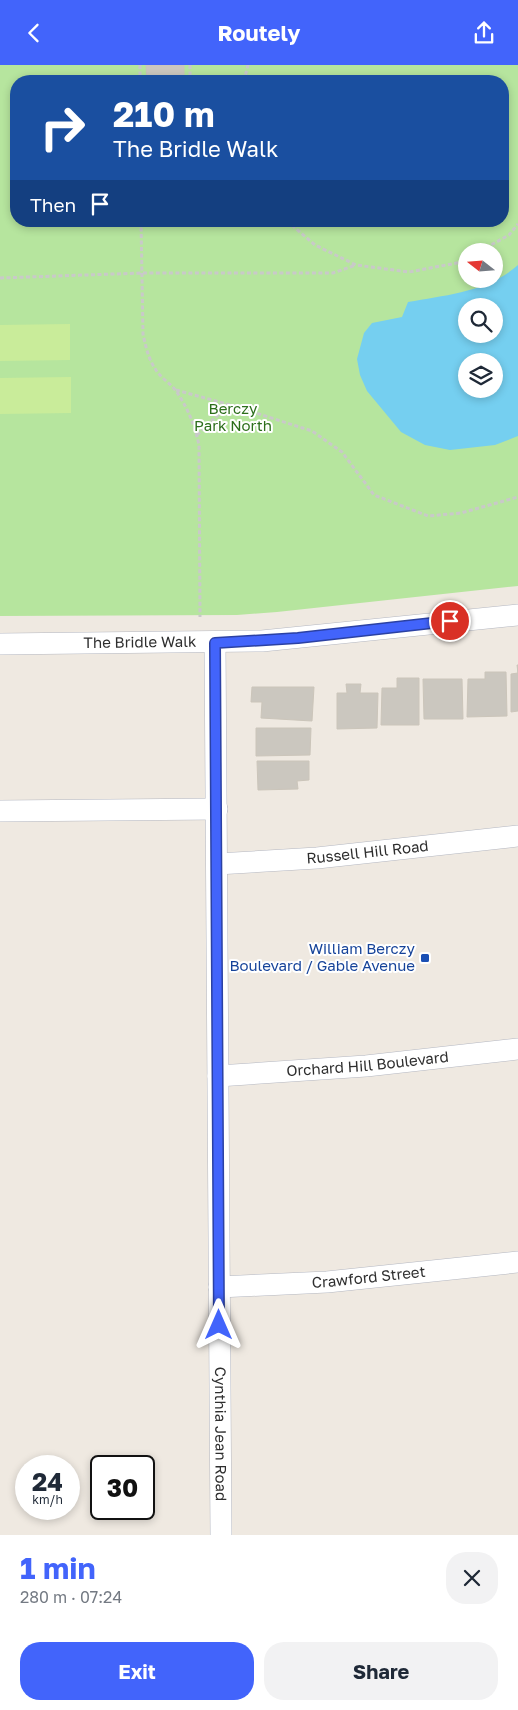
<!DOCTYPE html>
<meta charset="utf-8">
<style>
body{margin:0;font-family:"Golos Text",sans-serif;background:#f2f2f3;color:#1f2937;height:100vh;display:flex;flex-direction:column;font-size:19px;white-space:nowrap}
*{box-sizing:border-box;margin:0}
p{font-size:16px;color:#747a83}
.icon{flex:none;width:28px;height:28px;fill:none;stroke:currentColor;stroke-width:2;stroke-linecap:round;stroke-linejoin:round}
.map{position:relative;height:1470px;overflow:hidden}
.side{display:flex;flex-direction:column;background:#fff;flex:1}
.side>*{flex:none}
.banner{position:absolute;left:10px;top:10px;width:499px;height:152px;border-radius:20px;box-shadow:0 2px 8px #0003;background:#1a4fa0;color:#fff;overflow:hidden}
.needle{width:32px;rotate:287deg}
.fabs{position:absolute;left:458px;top:178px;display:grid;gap:10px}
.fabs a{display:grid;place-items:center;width:45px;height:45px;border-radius:50%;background:#fff;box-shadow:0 2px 8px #0003;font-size:25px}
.speed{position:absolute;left:15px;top:1390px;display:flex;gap:10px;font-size:25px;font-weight:700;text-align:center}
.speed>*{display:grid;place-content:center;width:65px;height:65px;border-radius:50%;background:#fff;box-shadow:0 2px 8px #0003;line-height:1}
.speed small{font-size:12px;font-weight:400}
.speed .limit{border:2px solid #111;border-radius:8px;background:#fff;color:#111}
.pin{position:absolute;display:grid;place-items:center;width:42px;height:42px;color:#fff;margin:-21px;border:2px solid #fff;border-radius:50%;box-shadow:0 1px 5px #0007}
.me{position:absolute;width:55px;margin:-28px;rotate:0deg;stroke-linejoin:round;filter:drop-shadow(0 0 4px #0008)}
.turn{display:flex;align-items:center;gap:18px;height:105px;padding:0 20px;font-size:22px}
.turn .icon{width:65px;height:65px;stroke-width:2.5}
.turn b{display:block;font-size:35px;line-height:42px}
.then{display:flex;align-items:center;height:48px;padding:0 20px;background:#0003;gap:10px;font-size:19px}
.round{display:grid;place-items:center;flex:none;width:52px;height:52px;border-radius:20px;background:#f2f2f3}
.head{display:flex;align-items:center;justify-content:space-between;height:85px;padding:0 20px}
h1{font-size:30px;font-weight:700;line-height:38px;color:#4264fb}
.cta{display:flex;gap:10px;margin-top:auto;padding:10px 20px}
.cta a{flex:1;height:58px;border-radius:20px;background:#4264fb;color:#fff;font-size:20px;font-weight:700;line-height:58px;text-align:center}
.cta a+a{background:#f2f2f3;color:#1f2937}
header{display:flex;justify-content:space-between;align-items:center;height:65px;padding:0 20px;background:#4264fb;color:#fff;font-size:22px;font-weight:700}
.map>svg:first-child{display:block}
.green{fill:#b6e59e;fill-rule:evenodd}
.pitch{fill:#c9ec9a}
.water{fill:#75cff0;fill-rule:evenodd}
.building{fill:#cbc7bf;stroke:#cbc5ba}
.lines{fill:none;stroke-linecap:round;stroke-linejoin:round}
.minor-casing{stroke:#b4b7c1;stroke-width:22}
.path{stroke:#c9c9c9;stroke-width:3;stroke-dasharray:4 2.5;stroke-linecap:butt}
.minor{stroke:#fff;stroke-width:21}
.route-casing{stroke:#2b41a3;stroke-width:12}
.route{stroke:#4264fb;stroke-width:9}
.transit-dot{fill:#1a4fb4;stroke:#fff;stroke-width:2}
.labels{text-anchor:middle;stroke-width:4;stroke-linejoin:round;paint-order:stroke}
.park-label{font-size:15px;fill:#2c6e1b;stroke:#fff}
.street-label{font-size:15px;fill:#2e2e2e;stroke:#fff}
.transit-label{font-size:15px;fill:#164399;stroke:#fff;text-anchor:end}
</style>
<header><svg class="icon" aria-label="back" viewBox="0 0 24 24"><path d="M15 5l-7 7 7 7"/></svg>Routely<svg class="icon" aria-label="share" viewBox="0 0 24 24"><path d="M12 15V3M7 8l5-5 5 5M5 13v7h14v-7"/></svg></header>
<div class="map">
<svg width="518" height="1470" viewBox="0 0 518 1470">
<rect width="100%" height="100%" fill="#efe9e1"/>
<path class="green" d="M0 0H518V521L277 547 237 550 0 551ZM16 16H502V156H16ZM466 186H494V214H466ZM466 241H494V269H466ZM466 296H494V324H466Z"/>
<path class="pitch" d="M70 259V295L0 296V260Z
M71 312V348L0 349V313Z"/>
<path class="water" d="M518 200V371L495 380 450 385 425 380 401 367 367 326 360 310 357 294 364 268 372 258 402 252 408 237C446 230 488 227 518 200ZM466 241H494V269H466ZM466 296H494V324H466Z"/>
<path class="building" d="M146 0H184V16H147Z
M517 600H518V646L511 647V609L518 608Z
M485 607H506L507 651 467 652 468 614H485Z
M397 613H419V660H381L382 623H397Z
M423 614H462L463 654H424Z
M346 619H361L360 628H378L377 663 337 664V628H347Z
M252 622H314L312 656 261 653 262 637H251Z
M256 663H311L310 690 256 691Z
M257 696H309V715L297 716 298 724 258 725Z"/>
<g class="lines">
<defs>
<g id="minor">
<path id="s1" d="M215 578 221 1470"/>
<path id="s2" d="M0 579 262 576 518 550"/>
<path d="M0 746 217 744"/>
<path id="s3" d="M217 799 317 793 518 771"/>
<path id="s4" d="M218 1011 366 1001 518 984"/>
<path id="s5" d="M219 1222 327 1217 518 1197"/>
</g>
</defs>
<use href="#minor" class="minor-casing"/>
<path class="path" d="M140 0V16
M190 0V16
M244 16 248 0
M141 156 143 269C146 283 149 297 159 309 164 315 171 319 176 326 187 341 195 361 199 380L200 552
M287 156 315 180 356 200 409 207 462 197 466 194
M480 186 509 170 518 159
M0 213 142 208H333L356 200
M176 325 234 341 312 366 342 387 374 430 428 451 461 448 518 432
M197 370 219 349 233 341"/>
<use href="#minor" class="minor"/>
</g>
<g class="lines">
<defs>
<path id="route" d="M219 1260 215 578 298 573 450 556"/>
</defs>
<use href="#route" class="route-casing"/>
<use href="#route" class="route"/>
</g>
<rect class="transit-dot" x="420" y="888" width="10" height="10" rx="2.5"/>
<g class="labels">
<g class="park-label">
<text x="233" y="349">Berczy<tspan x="233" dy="17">Park North</tspan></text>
</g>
<g class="street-label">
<text dy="5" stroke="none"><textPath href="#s2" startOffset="140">The Bridle Walk</textPath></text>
<text dy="5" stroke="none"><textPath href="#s3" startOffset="151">Russell Hill Road</textPath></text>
<text dy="5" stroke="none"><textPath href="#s4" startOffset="150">Orchard Hill Boulevard</textPath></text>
<text dy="5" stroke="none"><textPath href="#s5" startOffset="150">Crawford Street</textPath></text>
<text dy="5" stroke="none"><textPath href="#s1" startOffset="791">Cynthia Jean Road</textPath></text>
</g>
<g class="transit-label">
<text x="415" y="889">William Berczy<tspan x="415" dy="17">Boulevard / Gable Avenue</tspan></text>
</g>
</g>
</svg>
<div class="fabs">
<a><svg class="needle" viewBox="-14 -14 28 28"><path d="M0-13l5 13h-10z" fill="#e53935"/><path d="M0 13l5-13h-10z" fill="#747a83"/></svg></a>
<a><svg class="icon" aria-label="search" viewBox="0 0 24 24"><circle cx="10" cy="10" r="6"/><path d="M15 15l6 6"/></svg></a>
<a><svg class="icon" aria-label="layers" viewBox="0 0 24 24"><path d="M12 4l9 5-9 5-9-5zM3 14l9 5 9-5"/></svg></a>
</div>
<div class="speed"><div>24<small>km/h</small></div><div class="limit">30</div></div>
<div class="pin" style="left:450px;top:556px;background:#d93025"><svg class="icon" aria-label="arrive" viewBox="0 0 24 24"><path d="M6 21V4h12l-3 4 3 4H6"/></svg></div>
<svg class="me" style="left:219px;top:1260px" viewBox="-20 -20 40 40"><path d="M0-17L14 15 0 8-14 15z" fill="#4264fb" stroke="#fff" stroke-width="4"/></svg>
<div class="banner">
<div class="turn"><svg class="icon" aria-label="right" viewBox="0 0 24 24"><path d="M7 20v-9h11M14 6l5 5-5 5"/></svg><div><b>210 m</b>The Bridle Walk</div></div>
<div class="then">Then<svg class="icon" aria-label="arrive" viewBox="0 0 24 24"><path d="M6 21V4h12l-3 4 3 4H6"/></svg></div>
</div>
</div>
<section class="side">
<div class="head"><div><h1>1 min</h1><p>280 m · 07:24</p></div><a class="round"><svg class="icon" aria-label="close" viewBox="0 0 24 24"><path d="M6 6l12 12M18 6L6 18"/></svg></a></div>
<div class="cta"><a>Exit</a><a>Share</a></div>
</section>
